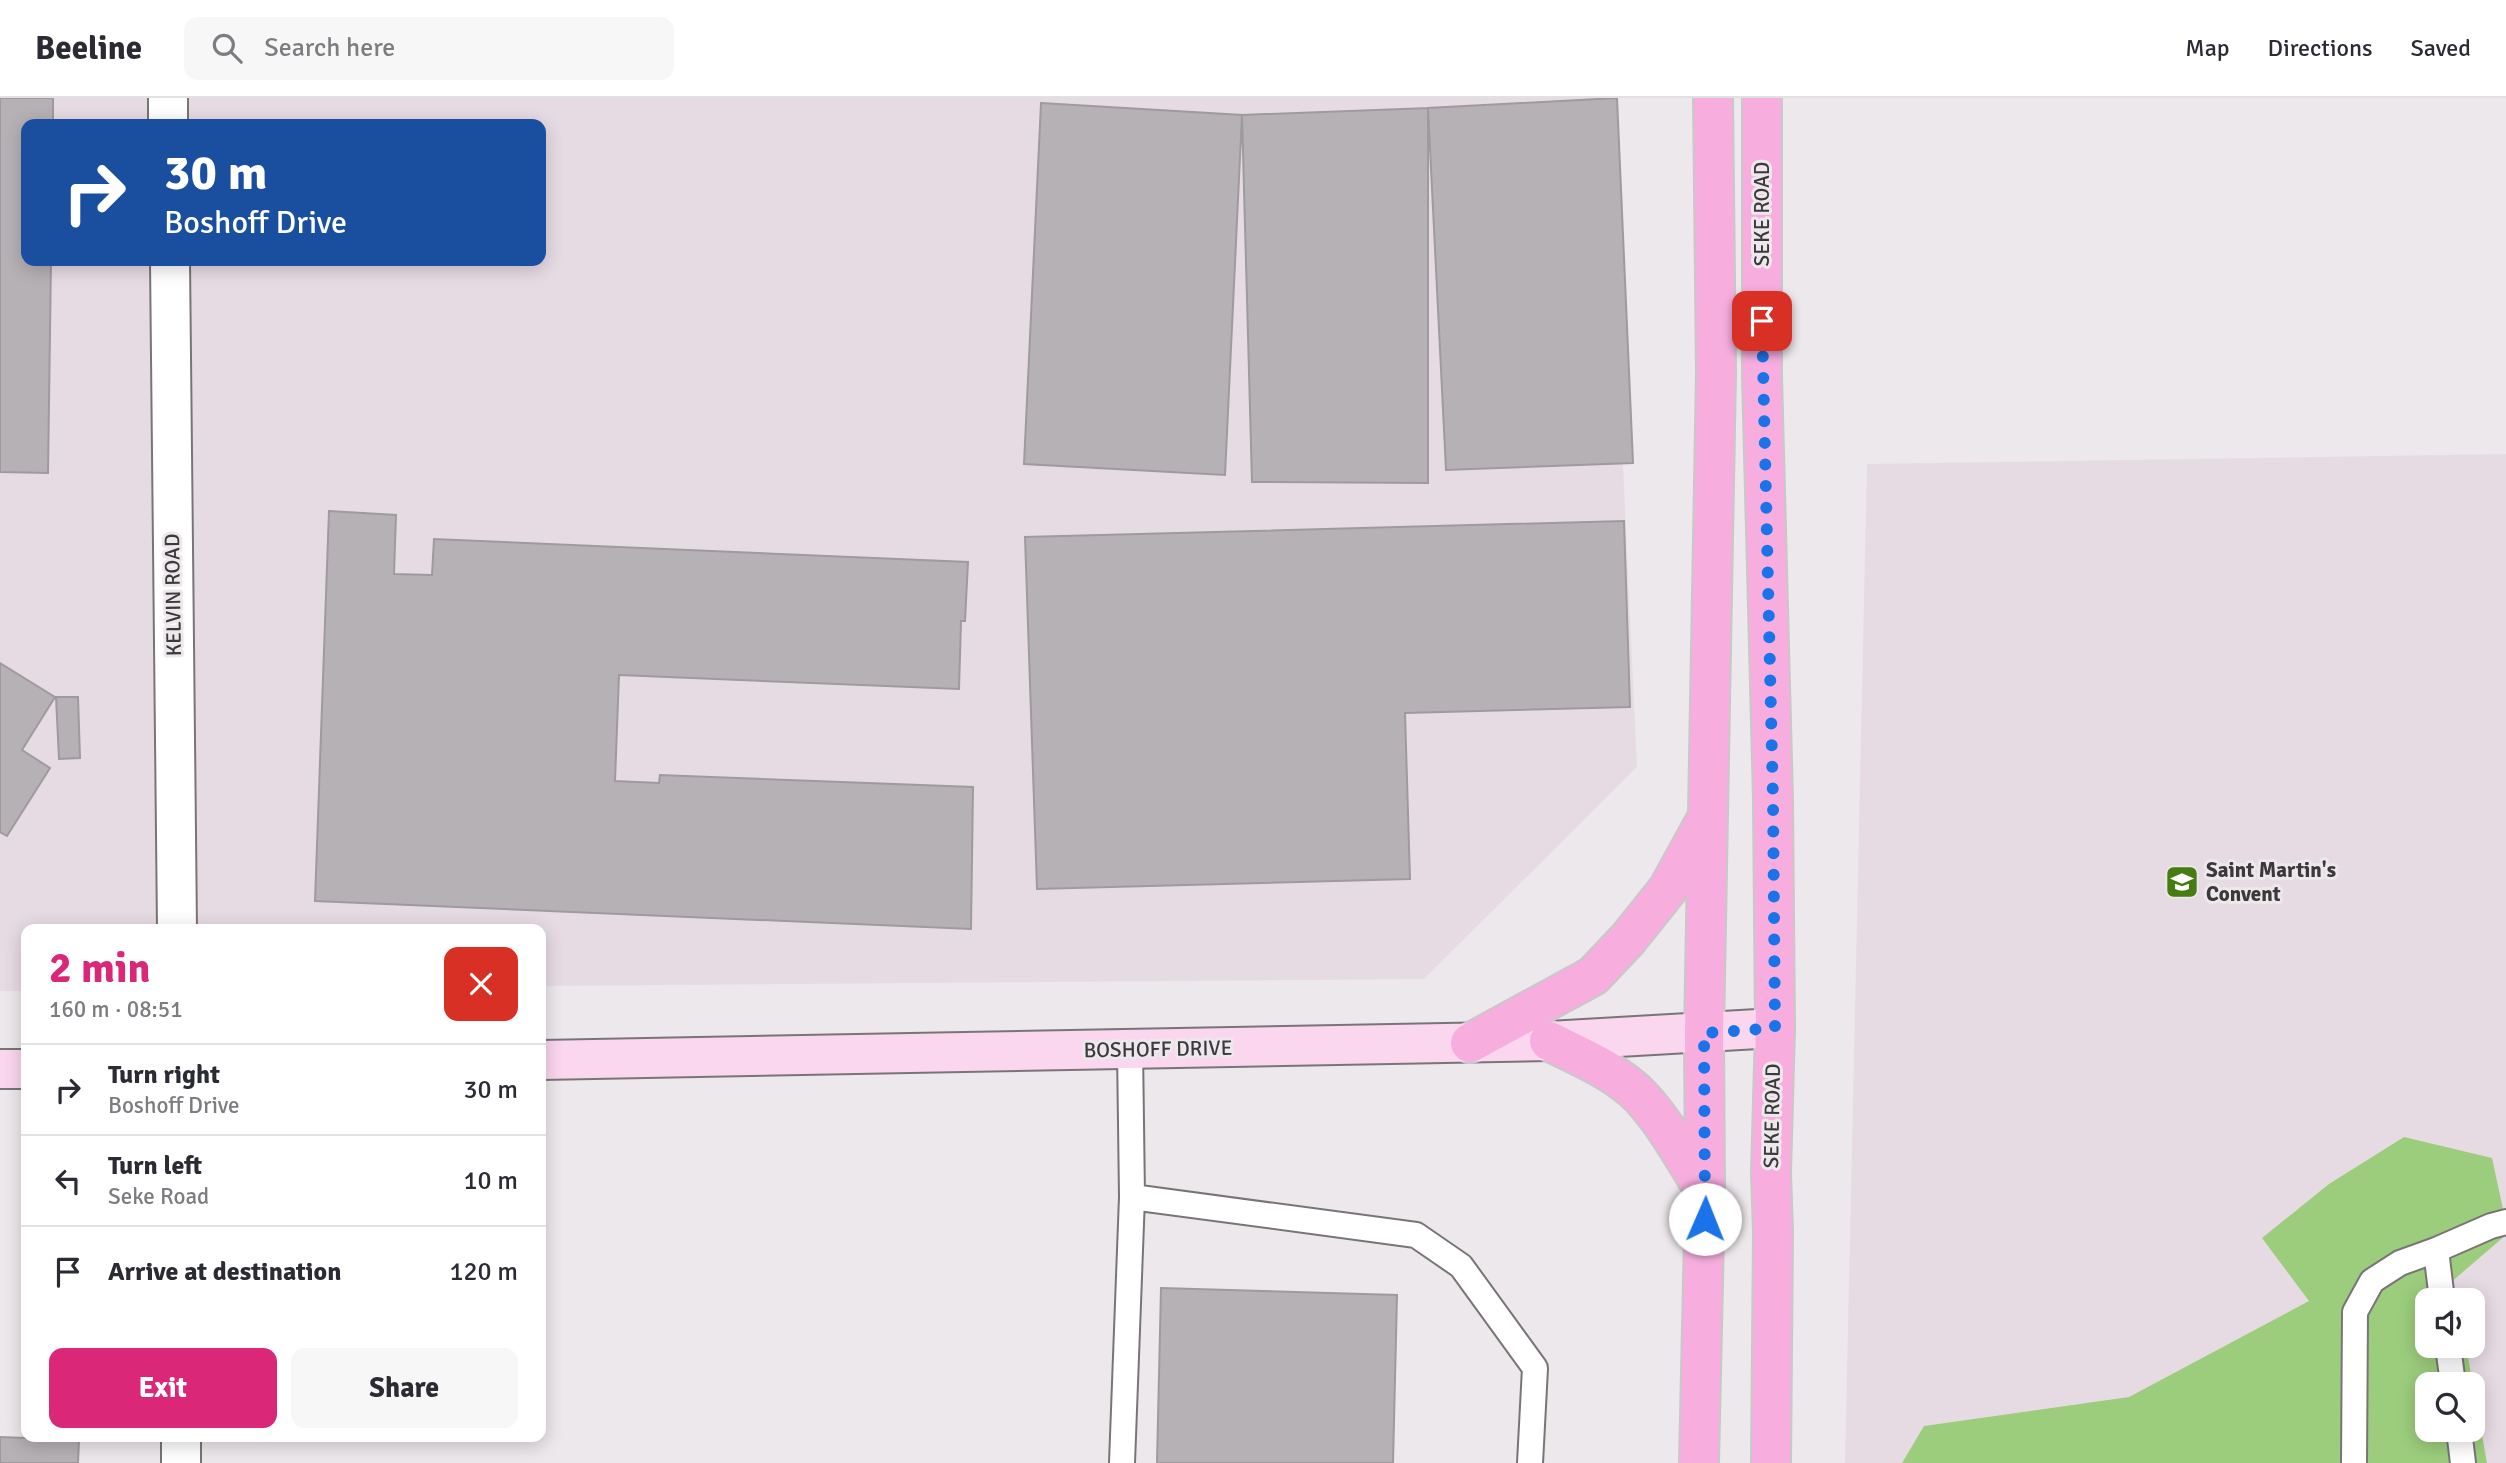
<!DOCTYPE html>
<meta charset="utf-8">
<style>
body{margin:0;font-family:Signika,sans-serif;background:#f7f7f7;color:#2b2b33;height:100vh;display:flex;flex-direction:column;font-size:26px;white-space:nowrap}
*{box-sizing:border-box;margin:0}
p{font-size:23px;color:#7c7c81}
.icon{flex:none;width:38px;height:38px;fill:none;stroke:currentColor;stroke-width:2;stroke-linecap:round;stroke-linejoin:round}
.map{position:relative;flex:1;overflow:hidden}
.details{position:absolute;left:21px;top:826px;width:525px;height:518px;display:flex;flex-direction:column;background:#fff;border-radius:14px;box-shadow:0 4px 18px #0003}
.details>*{flex:none}
.hud{position:absolute;left:21px;top:21px;width:525px;height:147px;border-radius:14px;box-shadow:0 4px 18px #0003;background:#1a4fa0;color:#fff;overflow:hidden}
.tools{position:absolute;left:2415px;top:1190px;display:grid;gap:14px}
.tools a{display:grid;place-items:center;width:70px;height:70px;border-radius:14px;background:#fff;box-shadow:0 4px 18px #0003;font-size:35px}
.pin{position:absolute;display:grid;place-items:center;width:60px;height:60px;color:#fff;margin:-30px;border-radius:14px;box-shadow:0 4px 10px #0006}
.me{position:absolute;width:77px;margin:-38px;rotate:1deg;stroke-linejoin:round;filter:drop-shadow(0 0 5px #0008)}
.turn{display:flex;align-items:center;gap:24px;height:147px;padding:0 28px;font-size:32px}
.turn .icon{width:91px;height:91px;stroke-width:2.5}
.turn b{display:block;font-size:49px;line-height:60px}
.round{display:grid;place-items:center;flex:none;width:74px;height:74px;border-radius:14px;background:#f7f7f7}
.headline{display:flex;align-items:center;justify-content:space-between;height:119px;padding:0 28px}
h1{font-size:42px;font-weight:700;line-height:52px;color:#db2777}
.action{display:flex;gap:14px;margin-top:auto;padding:14px 28px}
.action a{flex:1;height:80px;border-radius:14px;background:#db2777;color:#fff;font-size:28px;font-weight:700;line-height:80px;text-align:center}
.action a+a{background:#f7f7f7;color:#2b2b33}
ul{padding:0;list-style:none}
li{display:flex;align-items:center;gap:21px;height:91px;padding:0 28px;border-top:2px solid #e1e1e2}
li div{flex:1}
li b{display:block;font-size:26px}
li em{font-style:normal}
header{display:flex;align-items:center;gap:42px;box-sizing:border-box;height:98px;padding:0 35px;background:#fff;border-bottom:2px solid #e1e1e2}
header strong{font-size:33px}
nav{display:flex;gap:38px;margin-inline-start:auto;font-size:24px}
.search{width:490px;height:63px;background:#f7f7f7;display:flex;align-items:center;gap:18px;box-sizing:border-box;padding:0 24px;border-radius:14px;color:#7c7c81;font-size:26px}
.map>svg:first-child{display:block}
.built{fill:#e7dbe3;fill-rule:evenodd}
.forest{fill:#9ccd7c;fill-rule:evenodd}
.building{fill:#b6b1b4;stroke:#9f9a9d;stroke-width:2}
.lines{fill:none;stroke-linecap:round;stroke-linejoin:round}
.lane-casing{stroke:#797577;stroke-width:28}
.street-casing{stroke:#797577;stroke-width:42}
.secondary-casing{stroke:#797577;stroke-width:42}
.primary-casing{stroke:#c8c8c8;stroke-width:42}
.lane{stroke:#fff;stroke-width:24}
.street{stroke:#fff;stroke-width:38}
.secondary{stroke:#fbd6ef;stroke-width:38}
.primary{stroke:#f7aedf;stroke-width:38}
.route{stroke:#1a73e8;stroke-width:12;stroke-dasharray:0 21.6}
.labels{text-anchor:middle;stroke-width:6;stroke-linejoin:round;paint-order:stroke}
.street-label{font-size:21px;fill:#3b393a;stroke:#ede8eb}
.poi-label{font-size:21px;font-weight:bold;fill:#3b393a;stroke:#ede8eb;text-anchor:start}
</style>
<header>
<strong>Beeline</strong>
<div class="search"><svg class="icon" aria-label="search" viewBox="0 0 24 24"><circle cx="10" cy="10" r="6"/><path d="M15 15l6 6"/></svg>Search here</div>
<nav><a>Map</a><a>Directions</a><a>Saved</a></nav>
</header>
<div class="map">
<svg width="2506" height="1365" viewBox="0 0 2506 1365">
<rect width="100%" height="100%" fill="#ede8eb"/>
<path class="built" d="M0 0H1606L1637 669 1424 881 541 888V831H26V893H0ZM26 26H541V163H26Z
M2506 356V1365H1845L1867 366ZM2427 1202H2473V1248H2427ZM2427 1286H2473V1332H2427Z"/>
<path class="forest" d="M2404 1039 2492 1060 2506 1125V1137L2450 1185 2455 1202H2427V1248H2466L2487 1365H1902L1924 1328 2129 1299 2309 1203 2262 1140 2329 1086ZM2427 1286H2473V1332H2427Z"/>
<path class="building" d="M0 0H53V26H26V163H51L48 375 0 374Z
M1617 0 1633 365 1446 372 1428 10Z
M1041 5 1242 17 1225 377 1024 366Z
M1428 10V385L1252 384 1242 17Z
M329 413 396 417 394 476 432 477 434 441 968 464 965 523H961L959 591 619 577 615 683 659 685 660 677 973 689 971 831 315 803Z
M1624 423 1630 609 1405 615 1410 781 1037 791 1025 439Z
M0 565 55 599 22 652 50 670 7 738 0 734Z
M56 599H78L80 660 59 661Z
M1161 1190 1397 1197 1393 1365H1157Z
M0 1339 79 1342 78 1365H0Z"/>
<g class="lines">
<defs>
<path id="lane" d="M1130 951 1132 1099 1416 1137 1461 1168 1535 1270 1530 1365
M2436 1152 2442 1202
M2448 1248 2453 1286
M2459 1332 2463 1365
M1122 1365 1132 1099
M2354 1365 2355 1214 2372 1183 2400 1165 2436 1152 2491 1128 2506 1124"/>
<path id="street" d="M168 0V26
M170 163 177 831
M181 1339V1365"/>
<path id="secondary" d="M541 962 1549 943 1775 930
M0 971H26"/>
<path id="primary" d="M1762 0V278L1773 702 1775 930 1771 1075 1773 1134 1771 1365
M1549 943C1580 959 1616 973 1641 999 1667 1027 1685 1062 1705 1093
M1470 945 1593 878 1628 841 1668 791 1707 720
M1699 1365 1705 1093 1704 935 1716 275 1713 0"/>
</defs>
<use href="#lane" class="lane-casing"/>
<use href="#street" class="street-casing"/>
<use href="#secondary" class="secondary-casing"/>
<use href="#primary" class="primary-casing"/>
<use href="#lane" class="lane"/>
<use href="#street" class="street"/>
<use href="#secondary" class="secondary"/>
<use href="#primary" class="primary"/>
</g>
<g class="lines">
<path class="route" d="M1705 1121 1704 935 1775 930 1773 702 1762 223"/>
</g>
<defs>
<symbol id="school-square" viewBox="-11 -11 22 22"><rect x="-9" y="-9" width="18" height="18" rx="4" fill="#467c11" stroke="#ede8eb"/><path d="M0-5L7-2L0 1L-7-2ZM-4 1L0 2.5L4 1V4Q0 6-4 4Z" fill="#fff"/></symbol>
</defs>
<g fill-rule="evenodd">
<use href="#school-square" x="2163" y="765" width="38" height="38"/>
</g>
<g class="labels">
<g class="street-label">
<text transform="translate(1762 116) rotate(-90)" y="7">SEKE ROAD</text>
<text transform="translate(173 497) rotate(-91)" y="7">KELVIN ROAD</text>
<text transform="translate(1158 951) rotate(-1)" y="7">BOSHOFF DRIVE</text>
<text transform="translate(1772 1018) rotate(-89)" y="7">SEKE ROAD</text>
</g>
<g class="poi-label">
<text x="2206" y="779">Saint Martin's<tspan x="2206" dy="24">Convent</tspan></text>
</g>
</g>
</svg>
<div class="tools">
<a><svg class="icon" aria-label="sound" viewBox="0 0 24 24"><path d="M4 9h4l5-4v14l-5-4H4zM17 9q2 3 0 6"/></svg></a>
<a><svg class="icon" aria-label="search" viewBox="0 0 24 24"><circle cx="10" cy="10" r="6"/><path d="M15 15l6 6"/></svg></a>
</div>
<div class="pin" style="left:1762px;top:223px;background:#d93025"><svg class="icon" aria-label="arrive" viewBox="0 0 24 24"><path d="M6 21V4h12l-3 4 3 4H6"/></svg></div>
<svg class="me" style="left:1705px;top:1121px" viewBox="-20 -20 40 40"><circle r="19" fill="#fff"/><path d="M0-13L10 11 0 6-10 11z" fill="#1a73e8"/></svg>
<div class="hud">
<div class="turn"><svg class="icon" aria-label="right" viewBox="0 0 24 24"><path d="M7 20v-9h11M14 6l5 5-5 5"/></svg><div><b>30 m</b>Boshoff Drive</div></div>
</div>
<section class="details">
<div class="headline"><div><h1>2 min</h1><p>160 m · 08:51</p></div><a class="round" style="background:#d93025;color:#fff"><svg class="icon" aria-label="close" viewBox="0 0 24 24"><path d="M6 6l12 12M18 6L6 18"/></svg></a></div>
<ul>
<li><svg class="icon" aria-label="right" viewBox="0 0 24 24"><path d="M7 20v-9h11M14 6l5 5-5 5"/></svg><div><b>Turn right</b><p>Boshoff Drive</p></div><em>30 m</em></li>
<li><svg class="icon" aria-label="left" viewBox="0 0 24 24"><path d="M17 20v-9H6M10 6l-5 5 5 5"/></svg><div><b>Turn left</b><p>Seke Road</p></div><em>10 m</em></li>
<li><svg class="icon" aria-label="arrive" viewBox="0 0 24 24"><path d="M6 21V4h12l-3 4 3 4H6"/></svg><div><b>Arrive at destination</b></div><em>120 m</em></li>
</ul>
<div class="action"><a>Exit</a><a>Share</a></div>
</section>
</div>
